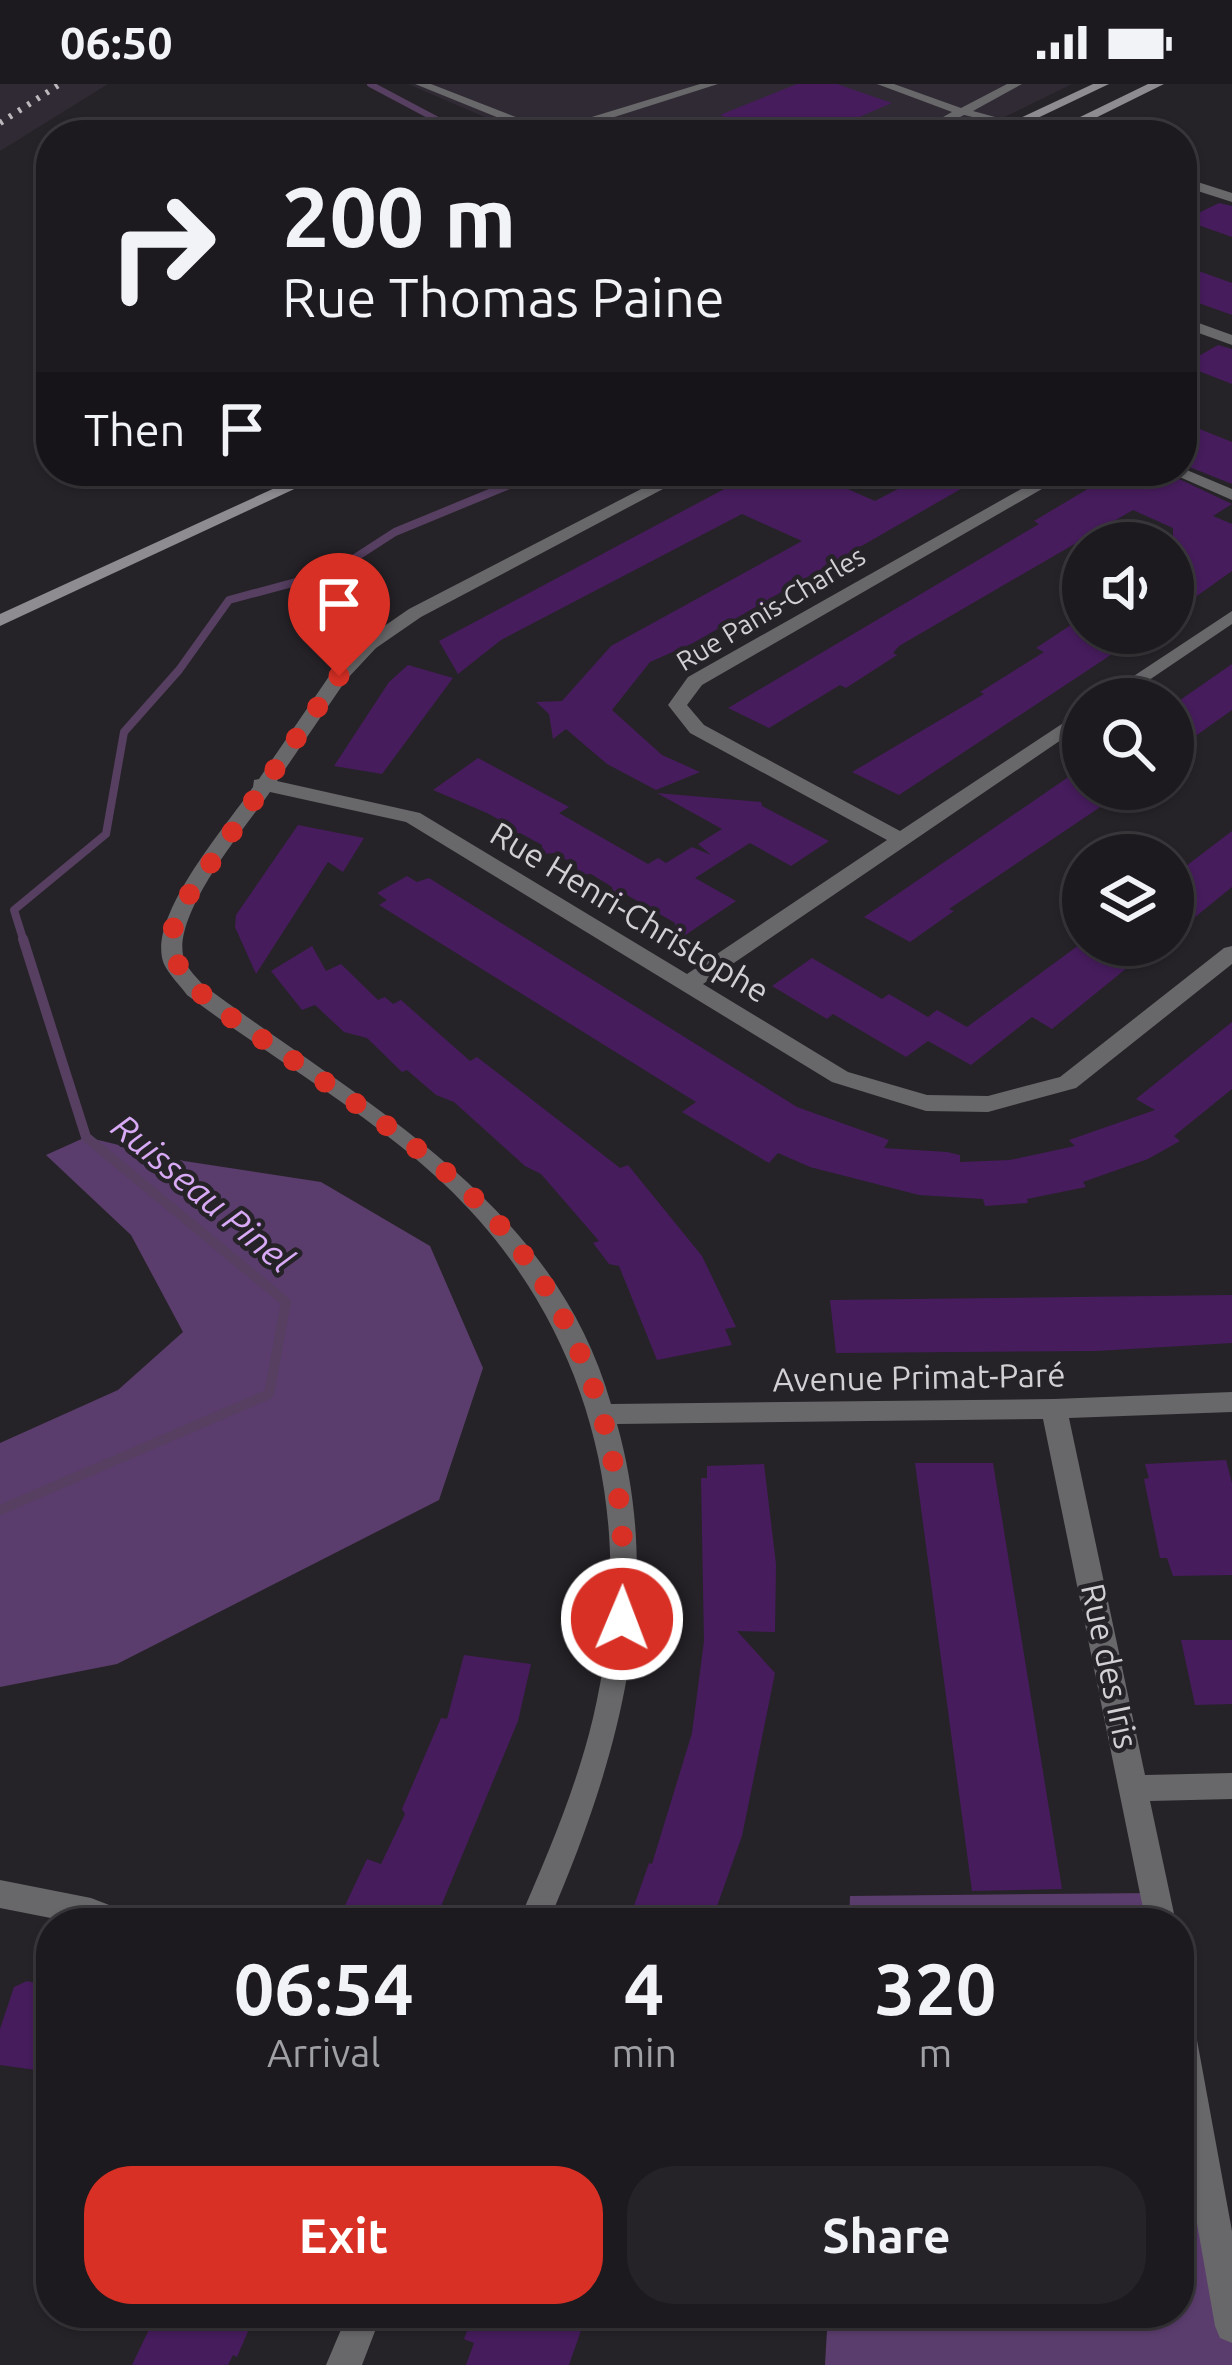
<!DOCTYPE html>
<meta charset="utf-8">
<style>
body{margin:0;font-family:Ubuntu,sans-serif;background:#252327;color:#f1f3f6;height:100vh;display:flex;flex-direction:column;font-size:45px;white-space:nowrap}
*{box-sizing:border-box;margin:0}
p{font-size:39px;color:#a0a1a4}
.icon{flex:none;width:66px;height:66px;fill:none;stroke:currentColor;stroke-width:2;stroke-linecap:round;stroke-linejoin:round}
.map{position:relative;flex:1;overflow:hidden}
.panel{position:absolute;left:36px;top:1824px;width:1158px;height:420px;display:flex;flex-direction:column;background:#1c1a1e;border-radius:48px;box-shadow:0 3px 9px #0004,0 0 0 3px #3a383c}
.panel>*{flex:none}
.guide{position:absolute;left:36px;top:36px;width:1161px;height:366px;border-radius:48px;box-shadow:0 3px 9px #0004,0 0 0 3px #3a383c;background:#1c1a1e;color:#f1f3f6;overflow:hidden}
.fabs{position:absolute;left:1062px;top:438px;display:grid;gap:24px}
.fabs a{display:grid;place-items:center;width:132px;height:132px;border-radius:50%;background:#1c1a1e;box-shadow:0 3px 9px #0004,0 0 0 3px #3a383c;font-size:60px}
.pin{position:absolute;display:grid;place-items:center;width:102px;height:102px;color:#fff;margin:-123px -51px;border-radius:50% 50% 50% 0;rotate:-45deg;box-shadow:0 0 12px #0007}
.pin .icon{rotate:45deg}
.me{position:absolute;width:132px;margin:-66px;rotate:1deg;stroke-linejoin:round;filter:drop-shadow(0 0 9px #0008)}
.turn{display:flex;align-items:center;gap:42px;height:252px;padding:0 48px;font-size:54px}
.turn .icon{width:156px;height:156px;stroke-width:2.5}
.turn b{display:block;font-size:84px;line-height:102px}
.then{display:flex;align-items:center;height:114px;padding:0 48px;background:#0003;gap:24px;font-size:45px}
.eta{display:flex;justify-content:space-evenly;align-items:center;height:204px;text-align:center}
.eta b{font-size:72px;font-weight:700;line-height:84px}
.action{display:flex;gap:24px;margin-top:auto;padding:24px 48px}
.action a{flex:1;height:138px;border-radius:48px;background:#d93025;color:#fff;font-size:48px;font-weight:700;line-height:138px;text-align:center}
.action a+a{background:#252327;color:#f1f3f6}
.status{display:flex;justify-content:space-between;align-items:center;height:84px;padding:0 60px;background:#1c1a1e;direction:ltr}
.status svg{height:33px;fill:currentColor}
.map>svg:first-child{display:block}
.built{fill:#302a34}
.green{fill:#5b3d6d}
.lines{fill:none;stroke-linecap:round;stroke-linejoin:round}
.stream-far2{stroke:#563f61;stroke-width:6}
.stream-far1{stroke:#563f61;stroke-width:8}
.stream{stroke:#563f61;stroke-width:10}
.building{fill:#461c5c}
.lane{fill:#686769;fill-rule:evenodd}
.street{fill:#686769;fill-rule:evenodd}
.secondary{fill:#8f8c91;fill-rule:evenodd}
.rail{stroke:#bbb9bc;stroke-width:6;stroke-dasharray:3 8;stroke-linecap:butt}
.route{stroke:#d93025;stroke-width:21;stroke-dasharray:0 37.8}
.labels{text-anchor:middle;stroke-width:9;stroke-linejoin:round;paint-order:stroke}
.far-street-label{font-size:27px;fill:#d2d0d3;stroke:#262328}
.street-label{font-size:33px;fill:#d2d0d3;stroke:#262328}
.water-label{font-size:36px;font-style:italic;fill:#d8aaf5;stroke:#262328}
</style>
<div class="status"><b>06:50</b><svg viewBox="0 0 49 12"><path d="M0 12V9h3v3zM5 12V6h3v6zM10 12V3h3v9zM15 12V0h3v12zM26 1h20v11H26zM47 4h2v5h-2z"/></svg></div>
<div class="map">
<svg width="1232" height="2281" viewBox="0 0 1232 2281">
<rect width="100%" height="100%" fill="#262328"/>
<path class="built" d="M0 0H108L0 67Z
M408 0H1072L968 51H526Z"/>
<path class="green" d="M86 1053 184 1077 321 1098 430 1162 483 1284 439 1416 117 1580 0 1603V1359L118 1306 183 1248 131 1151 46 1071Z
M1156 1809 1161 1839H849L850 1812Z
M1179 1945 1232 2234V2281H825L828 2229H1179Z"/>
<g class="lines">
<path class="stream-far2" d="M370 0 466 51"/>
<path class="stream-far1" d="M24 858 14 826 106 750 124 648 179 586 229 516 333 488 395 448 543 387"/>
<path class="stream" d="M0 1426 269 1310 286 1218 86 1053 23 855"/>
</g>
<path class="building" d="M797 0H837L892 19 817 51H774L720 31Z
M1219 119 1232 122V153L1184 136Z
M1182 181 1232 199V231L1182 213Z
M1218 261 1232 265V300L1183 281Z
M1182 338 1232 358V400L1182 380Z
M758 387H807L875 417 932 387H992L693 559 650 578 612 626 662 671 700 688 656 706 607 680 566 645 553 655 549 630 536 618 562 617 611 562 802 457 742 430 501 556 458 590 439 557Z
M1162 387 1232 420 1213 432 1232 440V487L1173 529V444L1133 426 899 562 893 569 897 571 846 604 840 601 769 644 728 624 1039 440 1034 437 1113 390 1139 400Z
M1083 533V549H1144L899 711 852 688 984 610 980 608 1044 568 1036 564Z
M1232 580V626L1173 668V621Z
M408 581 453 594 382 690 334 682 389 598Z
M478 674 569 723 559 729 648 780 658 774 666 779 692 763 711 771 698 760 722 745 657 709 761 718 762 722 829 757 791 782 750 759 695 794 736 817 675 858V839L627 811 614 812 612 803 591 790 578 791 577 782 555 769 542 770V761L520 749 508 750 507 740 487 729 433 706Z
M1083 683V705H1127L949 825 954 827 910 858 864 833Z
M298 741 364 754 343 788 328 778 256 890 235 843 236 831Z
M1232 747V803L1173 851V792Z
M407 792 417 798 429 794 797 1023 889 1056 884 1064 947 1068 960 1071V1078L1010 1076 1075 1062 1069 1056 1155 1026 1136 1015 1232 938V1005L1174 1052 1180 1057 1148 1075 1083 1098 1086 1103 1027 1115 1028 1119 985 1122 983 1115 919 1111 810 1083 778 1069 769 1079 682 1028 696 1018 379 821 387 816 377 809Z
M1079 861H1155L1052 945 1032 933 971 981 928 957 906 973 833 930 827 935 772 902 812 874 882 915 889 910 928 933 937 926 967 943Z
M312 862 326 887 341 880 378 916 385 913 393 920 401 916 470 977 477 973 620 1084 628 1081 702 1172 736 1243 725 1245 732 1261 657 1276 619 1182 609 1180 593 1159 599 1157 541 1090 525 1082 454 1018 436 1011 407 986 402 988 367 954 344 948 315 921 302 926 271 887Z
M1232 1211V1259L1096 1267 836 1269 830 1216Z
M1226 1376 1232 1399V1491L1173 1492 1167 1474H1160L1144 1395 1149 1394 1145 1380Z
M915 1379H993L1062 1805 972 1807Z
M764 1380 776 1480 775 1548 737 1547 775 1589 742 1752 711 1839H628L649 1779 652 1780 692 1649 704 1557 701 1394H707V1382Z
M1181 1556H1232V1620L1195 1621Z
M464 1571 531 1580 518 1637 434 1839H361L340 1832 367 1775 381 1780 405 1730 402 1725 441 1634 447 1635Z
M27 1897 51 1903V1988L0 1981V1945L14 1903Z
M157 2229H256L237 2273 233 2271 228 2281H132Z
M474 2229H587L569 2281H466L474 2259 464 2255Z"/>
<g class="lines">
<path class="lane" d="M415 0H431L549 46 700 0H718L558 51H541Z
M877 0H894L961 24 1007 0H1022L973 27 1021 40 1015 43 964 31 926 51H911L952 28Z"/>
<path class="street" d="M1010 37 1053 51H1033L1010 43Z
M1182 93 1232 109V118L1182 102Z
M1182 233 1232 251V261L1182 243Z
M1182 384 1232 405V416L1166 387Z
M676 387H697L421 533 376 564 346 596 277 697 420 729 687 890 887 756 690 649 668 621 688 593 1053 387H1073L702 601 687 621 704 641 900 747 1083 626V641L703 900 848 988 927 1011 988 1012 1060 993 1224 864 1232 862V880L1076 1004 988 1028 926 1027 832 998 406 738 270 708C246 743 167 835 185 878 189 886 197 894 203 901 361 1019 553 1115 611 1320L1054 1315 1232 1308V1328L1069 1334 1145 1691 1232 1689V1715L1150 1717 1176 1839H1146L1043 1335 617 1340C666 1513 617 1679 548 1839H518C547 1772 576 1705 593 1634 640 1437 592 1240 444 1100 367 1027 272 975 187 911 180 901 169 891 164 880 145 834 228 740 253 703L254 696 259 695 332 588 364 556 409 525Z
M1232 527V540L1121 615H1099Z
M0 1796 91 1814 130 1829 134 1839H76L0 1824Z
M1179 1930 1190 1934 1195 1945 1232 2147V2259L1220 2254 1215 2242 1179 2037Z
M348 2229H382L362 2281H326Z"/>
<path class="secondary" d="M1093 0H1109L1002 51H984Z
M1148 0H1164L1061 51H1043Z
M312 387H333L0 542V530Z"/>
<path class="rail" d="M0 39 60 0"/>
</g>
<g class="lines">
<path class="route" d="M339 592 180 824C157 874 189 901 226 930 301 983 380 1032 449 1091 581 1205 633 1365 622 1535"/>
</g>
<g class="labels">
<g class="far-street-label">
<text transform="translate(771 525) rotate(-31)" y="9">Rue Panis-Charles</text>
</g>
<g class="street-label">
<text transform="translate(630 828) rotate(31)" y="12">Rue Henri-Christophe</text>
<text transform="translate(919 1293) rotate(-1)" y="12">Avenue Primat-Paré</text>
<text transform="translate(1110 1582) rotate(78)" y="12">Rue des Iris</text>
</g>
<g class="water-label">
<text transform="translate(203 1109) rotate(40)" y="13">Ruisseau Pinel</text>
</g>
</g>
</svg>
<div class="fabs">
<a><svg class="icon" aria-label="sound" viewBox="0 0 24 24"><path d="M4 9h4l5-4v14l-5-4H4zM17 9q2 3 0 6"/></svg></a>
<a><svg class="icon" aria-label="search" viewBox="0 0 24 24"><circle cx="10" cy="10" r="6"/><path d="M15 15l6 6"/></svg></a>
<a><svg class="icon" aria-label="layers" viewBox="0 0 24 24"><path d="M12 4l9 5-9 5-9-5zM3 14l9 5 9-5"/></svg></a>
</div>
<div class="pin" style="left:339px;top:592px;background:#d93025"><svg class="icon" aria-label="arrive" viewBox="0 0 24 24"><path d="M6 21V4h12l-3 4 3 4H6"/></svg></div>
<svg class="me" style="left:622px;top:1535px" viewBox="-20 -20 40 40"><circle r="17" fill="#d93025" stroke="#fff" stroke-width="3"/><path d="M0-11L8 9 0 5-8 9z" fill="#fff"/></svg>
<div class="guide">
<div class="turn"><svg class="icon" aria-label="right" viewBox="0 0 24 24"><path d="M7 20v-9h11M14 6l5 5-5 5"/></svg><div><b>200 m</b>Rue Thomas Paine</div></div>
<div class="then">Then<svg class="icon" aria-label="arrive" viewBox="0 0 24 24"><path d="M6 21V4h12l-3 4 3 4H6"/></svg></div>
</div>
<section class="panel">
<div class="eta">
<div><b>06:54</b><p>Arrival</p></div>
<div><b>4</b><p>min</p></div>
<div><b>320</b><p>m</p></div>
</div>
<div class="action"><a>Exit</a><a>Share</a></div>
</section>
</div>
